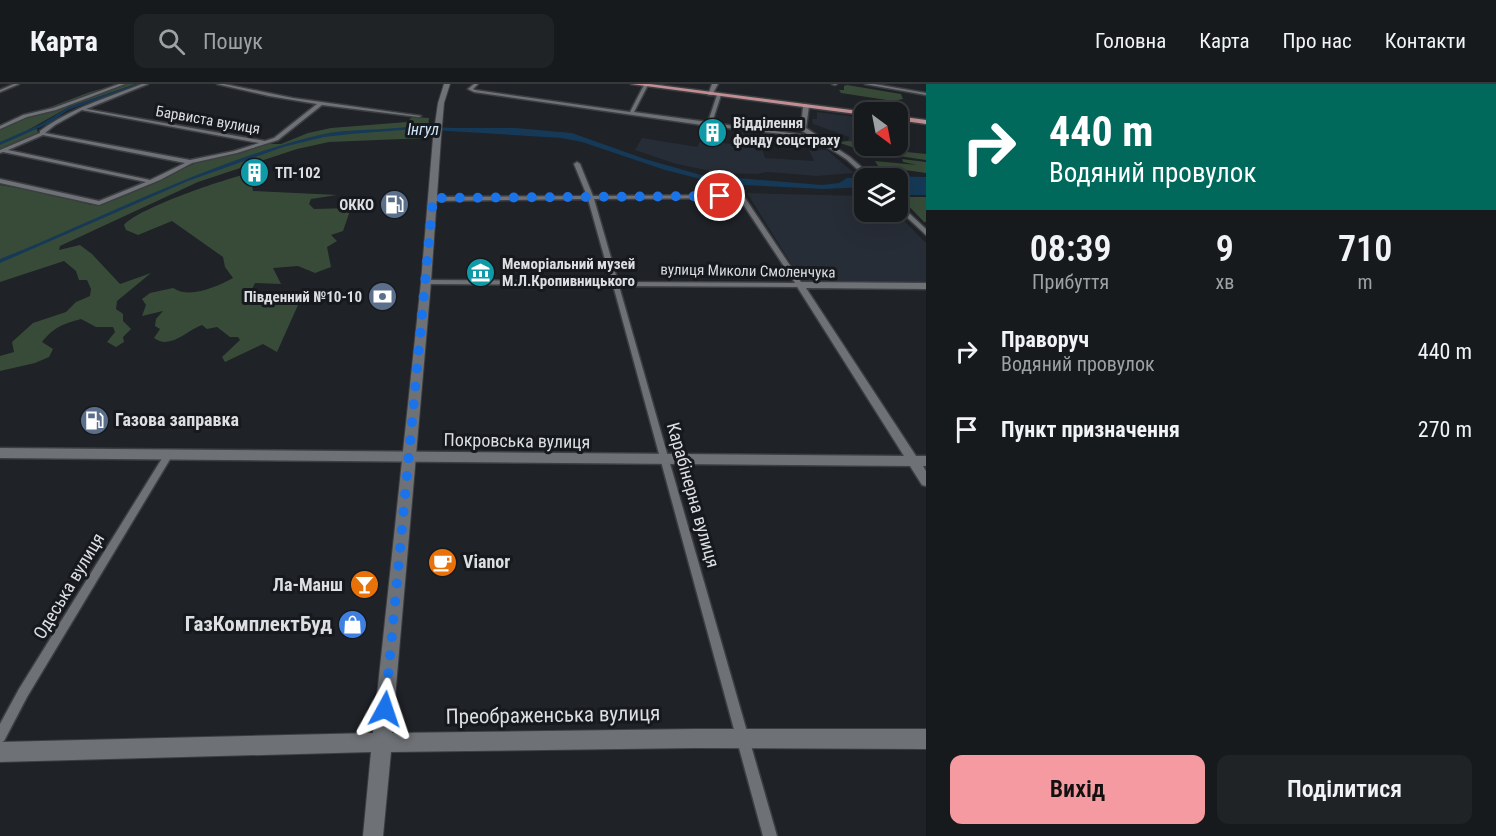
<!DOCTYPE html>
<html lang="uk">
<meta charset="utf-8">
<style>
body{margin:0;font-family:"Roboto Condensed",sans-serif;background:#202326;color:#f1f3f6;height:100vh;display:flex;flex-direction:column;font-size:22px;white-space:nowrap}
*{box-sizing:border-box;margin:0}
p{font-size:20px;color:#9ea1a4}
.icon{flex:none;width:33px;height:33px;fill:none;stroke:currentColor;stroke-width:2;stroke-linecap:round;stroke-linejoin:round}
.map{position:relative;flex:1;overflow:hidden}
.details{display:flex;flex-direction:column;background:#171a1d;width:570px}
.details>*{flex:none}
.guide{background:#00695c;color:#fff;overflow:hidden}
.needle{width:39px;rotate:148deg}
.controls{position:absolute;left:854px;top:18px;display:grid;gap:12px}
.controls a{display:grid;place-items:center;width:54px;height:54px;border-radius:12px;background:#171a1d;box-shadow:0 6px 24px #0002,0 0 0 2px #36383b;font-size:30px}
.pin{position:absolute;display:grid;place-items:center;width:51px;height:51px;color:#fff;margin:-26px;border:3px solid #fff;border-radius:50%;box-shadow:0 2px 6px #0007}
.me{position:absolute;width:66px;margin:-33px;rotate:5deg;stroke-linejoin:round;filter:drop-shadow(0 0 4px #0008)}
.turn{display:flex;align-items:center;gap:21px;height:126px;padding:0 24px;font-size:27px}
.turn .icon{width:78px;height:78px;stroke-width:2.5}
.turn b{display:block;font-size:42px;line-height:51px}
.eta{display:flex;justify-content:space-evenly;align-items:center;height:102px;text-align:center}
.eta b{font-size:36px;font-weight:600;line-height:42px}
.cta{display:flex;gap:12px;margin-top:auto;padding:12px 24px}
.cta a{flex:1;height:69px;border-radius:12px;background:#f49aa0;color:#111;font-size:24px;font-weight:600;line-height:69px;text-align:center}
.cta a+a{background:#202326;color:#f1f3f6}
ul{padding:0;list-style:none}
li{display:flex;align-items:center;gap:18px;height:78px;padding:0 24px}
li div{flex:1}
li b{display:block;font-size:22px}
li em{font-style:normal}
header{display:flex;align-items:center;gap:36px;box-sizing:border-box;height:84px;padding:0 30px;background:#171a1d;border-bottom:2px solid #36383b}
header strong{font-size:28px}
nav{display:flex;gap:33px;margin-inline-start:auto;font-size:21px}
.search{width:420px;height:54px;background:#202326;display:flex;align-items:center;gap:15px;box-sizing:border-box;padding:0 21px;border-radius:12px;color:#9ea1a4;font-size:22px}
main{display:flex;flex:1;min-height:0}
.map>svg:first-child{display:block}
.built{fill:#272d36}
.green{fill:#384b38}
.water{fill:#153956}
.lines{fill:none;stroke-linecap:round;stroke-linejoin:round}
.minor-casing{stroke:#3c3e41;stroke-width:3}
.tertiary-casing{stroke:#3c3e41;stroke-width:3}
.secondary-casing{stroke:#3c3e41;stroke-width:2}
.primary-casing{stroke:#3c3e41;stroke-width:3}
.minor{fill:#6e7176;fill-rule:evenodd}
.tertiary{fill:#6e7176;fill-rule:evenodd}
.secondary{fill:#6e7176;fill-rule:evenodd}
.primary{fill:#c08e93;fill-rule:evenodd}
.route{stroke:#1a73e8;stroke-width:10;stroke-dasharray:0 18}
.labels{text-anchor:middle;stroke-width:6;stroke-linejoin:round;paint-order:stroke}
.far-street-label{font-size:15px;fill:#dcdee1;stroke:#16191d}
.far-poi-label{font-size:15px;font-weight:bold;fill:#dcdee1;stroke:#16191d;text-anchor:start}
.far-water-label{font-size:16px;font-style:italic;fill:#cfe6fb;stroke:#16191d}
.poi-label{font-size:18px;font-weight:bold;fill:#dcdee1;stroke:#16191d;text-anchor:start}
.street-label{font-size:18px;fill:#dcdee1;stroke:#16191d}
.near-poi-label{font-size:21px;font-weight:bold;fill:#dcdee1;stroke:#16191d;text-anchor:end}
.near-street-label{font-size:21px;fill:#dcdee1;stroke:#16191d}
</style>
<header>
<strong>Карта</strong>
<div class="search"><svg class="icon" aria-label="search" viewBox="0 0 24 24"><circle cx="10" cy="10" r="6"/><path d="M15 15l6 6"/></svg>Пошук</div>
<nav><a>Головна</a><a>Карта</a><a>Про нас</a><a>Контакти</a></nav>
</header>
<main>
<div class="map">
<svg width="926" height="752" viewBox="0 0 926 752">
<rect width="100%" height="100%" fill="#1f2227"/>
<path class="built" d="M817 28 864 34V58L848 57 849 53 813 40 812 35H817Z
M736 47 757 49 765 74 814 77 809 66H827L854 89 817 92 767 88 757 90 719 89 673 79 635 66 642 54 697 63 700 57 733 60V57H737Z
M747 109 864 112V128H895L926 159V198L802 197Z"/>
<path class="green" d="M120 0H136L69 23 28 46 37 45 38 50 0 66V42L90 8Z
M847 1 901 10 903 15 893 17 841 9 839 6H844V2Z
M412 33 429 34 427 54 329 58 297 65 198 98 60 162 59 166 80 161 92 170 120 200 151 189 117 217 116 225 123 230V237L131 245 123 253 124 258 116 263 107 258 115 248 113 243H96L81 235C63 240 54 243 42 258L53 265 49 273 35 279 0 287V272L14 268 12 258 33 239 66 228 76 218 90 212 91 205 87 196H79L76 187 64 177 0 198V101L53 110 91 121 105 119 198 78 267 60H281L308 49 331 44 407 38Z
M848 57 864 58V62H895L897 67 926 70V76L864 67 837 58Z
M902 75 926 78V89L884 83 878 82 875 77 917 81 903 78Z
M250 89 253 107 337 111 311 115 309 120 314 125 351 124 343 147 331 151 337 157 327 163 331 183 315 189 298 182 273 184 281 200 255 199 247 215 298 221 277 268 263 260 225 278 222 273 240 256 238 253H230L217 243 207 245 202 241C186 247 170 266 154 254L160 245 155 242 156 235 163 227 142 232 146 221 142 215 150 209 173 204C190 215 216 203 233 194L225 183 223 173 172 137 138 151 126 146 124 141C140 123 225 95 250 89Z
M900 113H926V138H924Z"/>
<path class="water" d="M136 0H143L68 26 50 39 0 61V58L41 40 69 23Z
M414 42 454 44H516L572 49 645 75 701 91 822 101 839 99 847 94H879H864V103L824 105 720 100 665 86 582 58 561 54 415 45 350 50 324 53 283 63 188 97 0 179V175C106 133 207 78 319 51 350 44 383 47 414 42Z
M884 92 926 93V111H904L897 104V94H887Z"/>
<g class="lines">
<defs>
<path id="minor" d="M14 0H19L0 8V6Z
M119 0H125L56 26 27 33 0 45V42L23 31 53 24Z
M142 0H148L86 25 265 57 274 54 317 20 269 12 217 0H224L293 14 421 32 419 33 322 21 278 56 237 69 192 79 160 96 99 121 0 99V95L99 117 146 98 3 68 0 69V66L40 49V47C71 24 107 14 142 0ZM82 26 259 59 234 67 190 76 45 49 55 41ZM43 51 185 79 150 96 8 66Z
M474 0H478L473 5 475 6 630 28 644 1 647 0 648 1 634 28 708 38 717 11 719 10 721 11 712 39 813 52 811 53 709 42 474 8 468 5Z
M832 0H837L835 1Z
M865 0H874L926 9V11Z
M577 78 580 80 593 112 743 111 803 201 800 203 619 202 777 752H763L613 201 426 200 423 198 426 196 611 197 588 115 433 117 430 115 433 113 587 112 574 80ZM739 114 795 199 618 198 594 115Z
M169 367 172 368 173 370 172 372 27 613 4 657 0 659V640L19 605 166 368Z"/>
<path id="tertiary" d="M712 0H718L712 11H708Z
M806 20 809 22 806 44 850 73 874 94H867L846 75 801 46 803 22Z
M897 118 926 145V151L897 124Z
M800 198 926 199V205L806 204 916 372H926V382H923L926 387V402L922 401 910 382 0 374V364L904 372 796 201Z"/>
<path id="secondary" d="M444 0H450L444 19 441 54 431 198 392 649 694 645H926V665L694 664 391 668 383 752H363L371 668 0 678V658L373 649 421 198 433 54 438 19Z"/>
<path id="primary" d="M631 0H650L867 28H864V31Z
M897 32 926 36V40L897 36Z"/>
</defs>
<use href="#minor" class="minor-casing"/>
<use href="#tertiary" class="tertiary-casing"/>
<use href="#secondary" class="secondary-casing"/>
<use href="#primary" class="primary-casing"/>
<use href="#minor" class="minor"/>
<use href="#tertiary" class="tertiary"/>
<use href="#secondary" class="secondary"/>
<use href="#primary" class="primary"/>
</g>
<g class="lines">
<path class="route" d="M385 625 433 114 720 112"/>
</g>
<defs>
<symbol id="building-disc" viewBox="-11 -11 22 22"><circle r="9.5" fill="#0f9aa8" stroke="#16191d"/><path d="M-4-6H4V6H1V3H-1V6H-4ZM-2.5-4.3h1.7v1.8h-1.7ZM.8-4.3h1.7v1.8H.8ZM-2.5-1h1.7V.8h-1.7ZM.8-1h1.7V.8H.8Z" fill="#fff"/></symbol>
<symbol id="fuel-disc" viewBox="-11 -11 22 22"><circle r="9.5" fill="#5c6f8a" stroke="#16191d"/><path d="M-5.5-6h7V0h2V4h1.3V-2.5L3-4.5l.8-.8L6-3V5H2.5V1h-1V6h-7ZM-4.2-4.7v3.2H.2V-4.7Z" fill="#fff"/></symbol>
<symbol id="museum-disc" viewBox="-11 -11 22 22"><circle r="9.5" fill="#0f9aa8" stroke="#16191d"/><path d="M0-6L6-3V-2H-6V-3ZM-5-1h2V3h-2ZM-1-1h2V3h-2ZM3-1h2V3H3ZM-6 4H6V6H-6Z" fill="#fff"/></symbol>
<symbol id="bank-disc" viewBox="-11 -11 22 22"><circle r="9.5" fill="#5c6f8a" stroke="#16191d"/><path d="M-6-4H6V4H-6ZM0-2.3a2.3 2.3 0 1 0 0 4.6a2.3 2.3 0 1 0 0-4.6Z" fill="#fff"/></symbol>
<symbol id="cafe-disc" viewBox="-11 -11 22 22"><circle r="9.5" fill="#e8710a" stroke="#16191d"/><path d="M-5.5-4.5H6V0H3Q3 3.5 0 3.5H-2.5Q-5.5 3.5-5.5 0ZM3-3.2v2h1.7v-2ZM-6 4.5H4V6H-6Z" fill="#fff"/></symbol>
<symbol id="bar-disc" viewBox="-11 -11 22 22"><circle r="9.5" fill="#e8710a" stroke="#16191d"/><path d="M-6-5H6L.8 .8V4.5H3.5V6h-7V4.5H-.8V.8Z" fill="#fff"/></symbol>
<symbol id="shop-disc" viewBox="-11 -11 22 22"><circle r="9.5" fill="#3f7fe0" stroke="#16191d"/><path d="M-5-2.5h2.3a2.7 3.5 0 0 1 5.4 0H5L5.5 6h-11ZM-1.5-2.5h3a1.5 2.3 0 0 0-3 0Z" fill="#fff"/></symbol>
</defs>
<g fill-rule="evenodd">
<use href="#building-disc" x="696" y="32" width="33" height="33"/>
<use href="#building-disc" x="238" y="72" width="33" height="33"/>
<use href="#fuel-disc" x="378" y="104" width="33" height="33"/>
<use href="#museum-disc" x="464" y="172" width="33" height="33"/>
<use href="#bank-disc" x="366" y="196" width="33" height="33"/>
<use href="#fuel-disc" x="78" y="320" width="33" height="33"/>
<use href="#cafe-disc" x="426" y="462" width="33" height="33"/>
<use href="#bar-disc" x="348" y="484" width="33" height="33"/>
<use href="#shop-disc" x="336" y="524" width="33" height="33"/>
</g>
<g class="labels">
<g class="far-street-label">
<text transform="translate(208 36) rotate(10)" y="5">Барвиста вулиця</text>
<text transform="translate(748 187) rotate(1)" y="5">вулиця Миколи Смоленчука</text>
</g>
<g class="far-poi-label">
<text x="733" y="44">Відділення<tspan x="733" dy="17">фонду соцстраху</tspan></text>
<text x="275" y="94">ТП-102</text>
<text x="374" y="126" text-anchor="end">ОККО</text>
<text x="502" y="185">Меморіальний музей<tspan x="502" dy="17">М.Л.Кропивницького</tspan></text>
<text x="362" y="218" text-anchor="end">Південний №10-10</text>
</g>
<g class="far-water-label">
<text x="423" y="51">Інгул</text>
</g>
<g class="poi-label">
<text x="115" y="342">Газова заправка</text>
<text x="463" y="484">Vianor</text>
<text x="343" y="507" text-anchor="end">Ла-Манш</text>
</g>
<g class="street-label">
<text transform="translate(517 357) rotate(1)" y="6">Покровська вулиця</text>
<text transform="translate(693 411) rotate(74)" y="6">Карабінерна вулиця</text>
<text transform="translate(69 502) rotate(-59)" y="6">Одеська вулиця</text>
</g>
<g class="near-poi-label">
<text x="332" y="547">ГазКомплектБуд</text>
</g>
<g class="near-street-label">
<text transform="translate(553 631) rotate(-1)" y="7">Преображенська вулиця</text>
</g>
</g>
</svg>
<div class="controls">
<a><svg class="needle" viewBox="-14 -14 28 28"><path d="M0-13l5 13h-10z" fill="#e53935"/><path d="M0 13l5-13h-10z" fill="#9ea1a4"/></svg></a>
<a><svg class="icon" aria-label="layers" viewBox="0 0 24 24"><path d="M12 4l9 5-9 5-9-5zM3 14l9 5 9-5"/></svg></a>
</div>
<div class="pin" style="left:720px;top:112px;background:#d93025"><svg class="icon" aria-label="arrive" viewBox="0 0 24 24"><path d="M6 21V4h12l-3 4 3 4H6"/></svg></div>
<svg class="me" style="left:385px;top:625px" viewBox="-20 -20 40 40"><path d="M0-17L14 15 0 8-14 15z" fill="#1a73e8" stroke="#fff" stroke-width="4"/></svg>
</div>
<section class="details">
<div class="guide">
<div class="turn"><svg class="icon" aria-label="right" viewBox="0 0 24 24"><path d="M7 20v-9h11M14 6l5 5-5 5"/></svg><div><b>440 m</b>Водяний провулок</div></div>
</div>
<div class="eta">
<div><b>08:39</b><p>Прибуття</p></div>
<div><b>9</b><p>хв</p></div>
<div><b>710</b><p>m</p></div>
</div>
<ul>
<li><svg class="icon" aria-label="right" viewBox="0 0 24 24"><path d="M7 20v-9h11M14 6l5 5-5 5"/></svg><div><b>Праворуч</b><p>Водяний провулок</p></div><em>440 m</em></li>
<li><svg class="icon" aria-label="arrive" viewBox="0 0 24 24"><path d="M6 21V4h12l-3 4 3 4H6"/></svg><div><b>Пункт призначення</b></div><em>270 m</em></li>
</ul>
<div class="cta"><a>Вихід</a><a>Поділитися</a></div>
</section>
</main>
